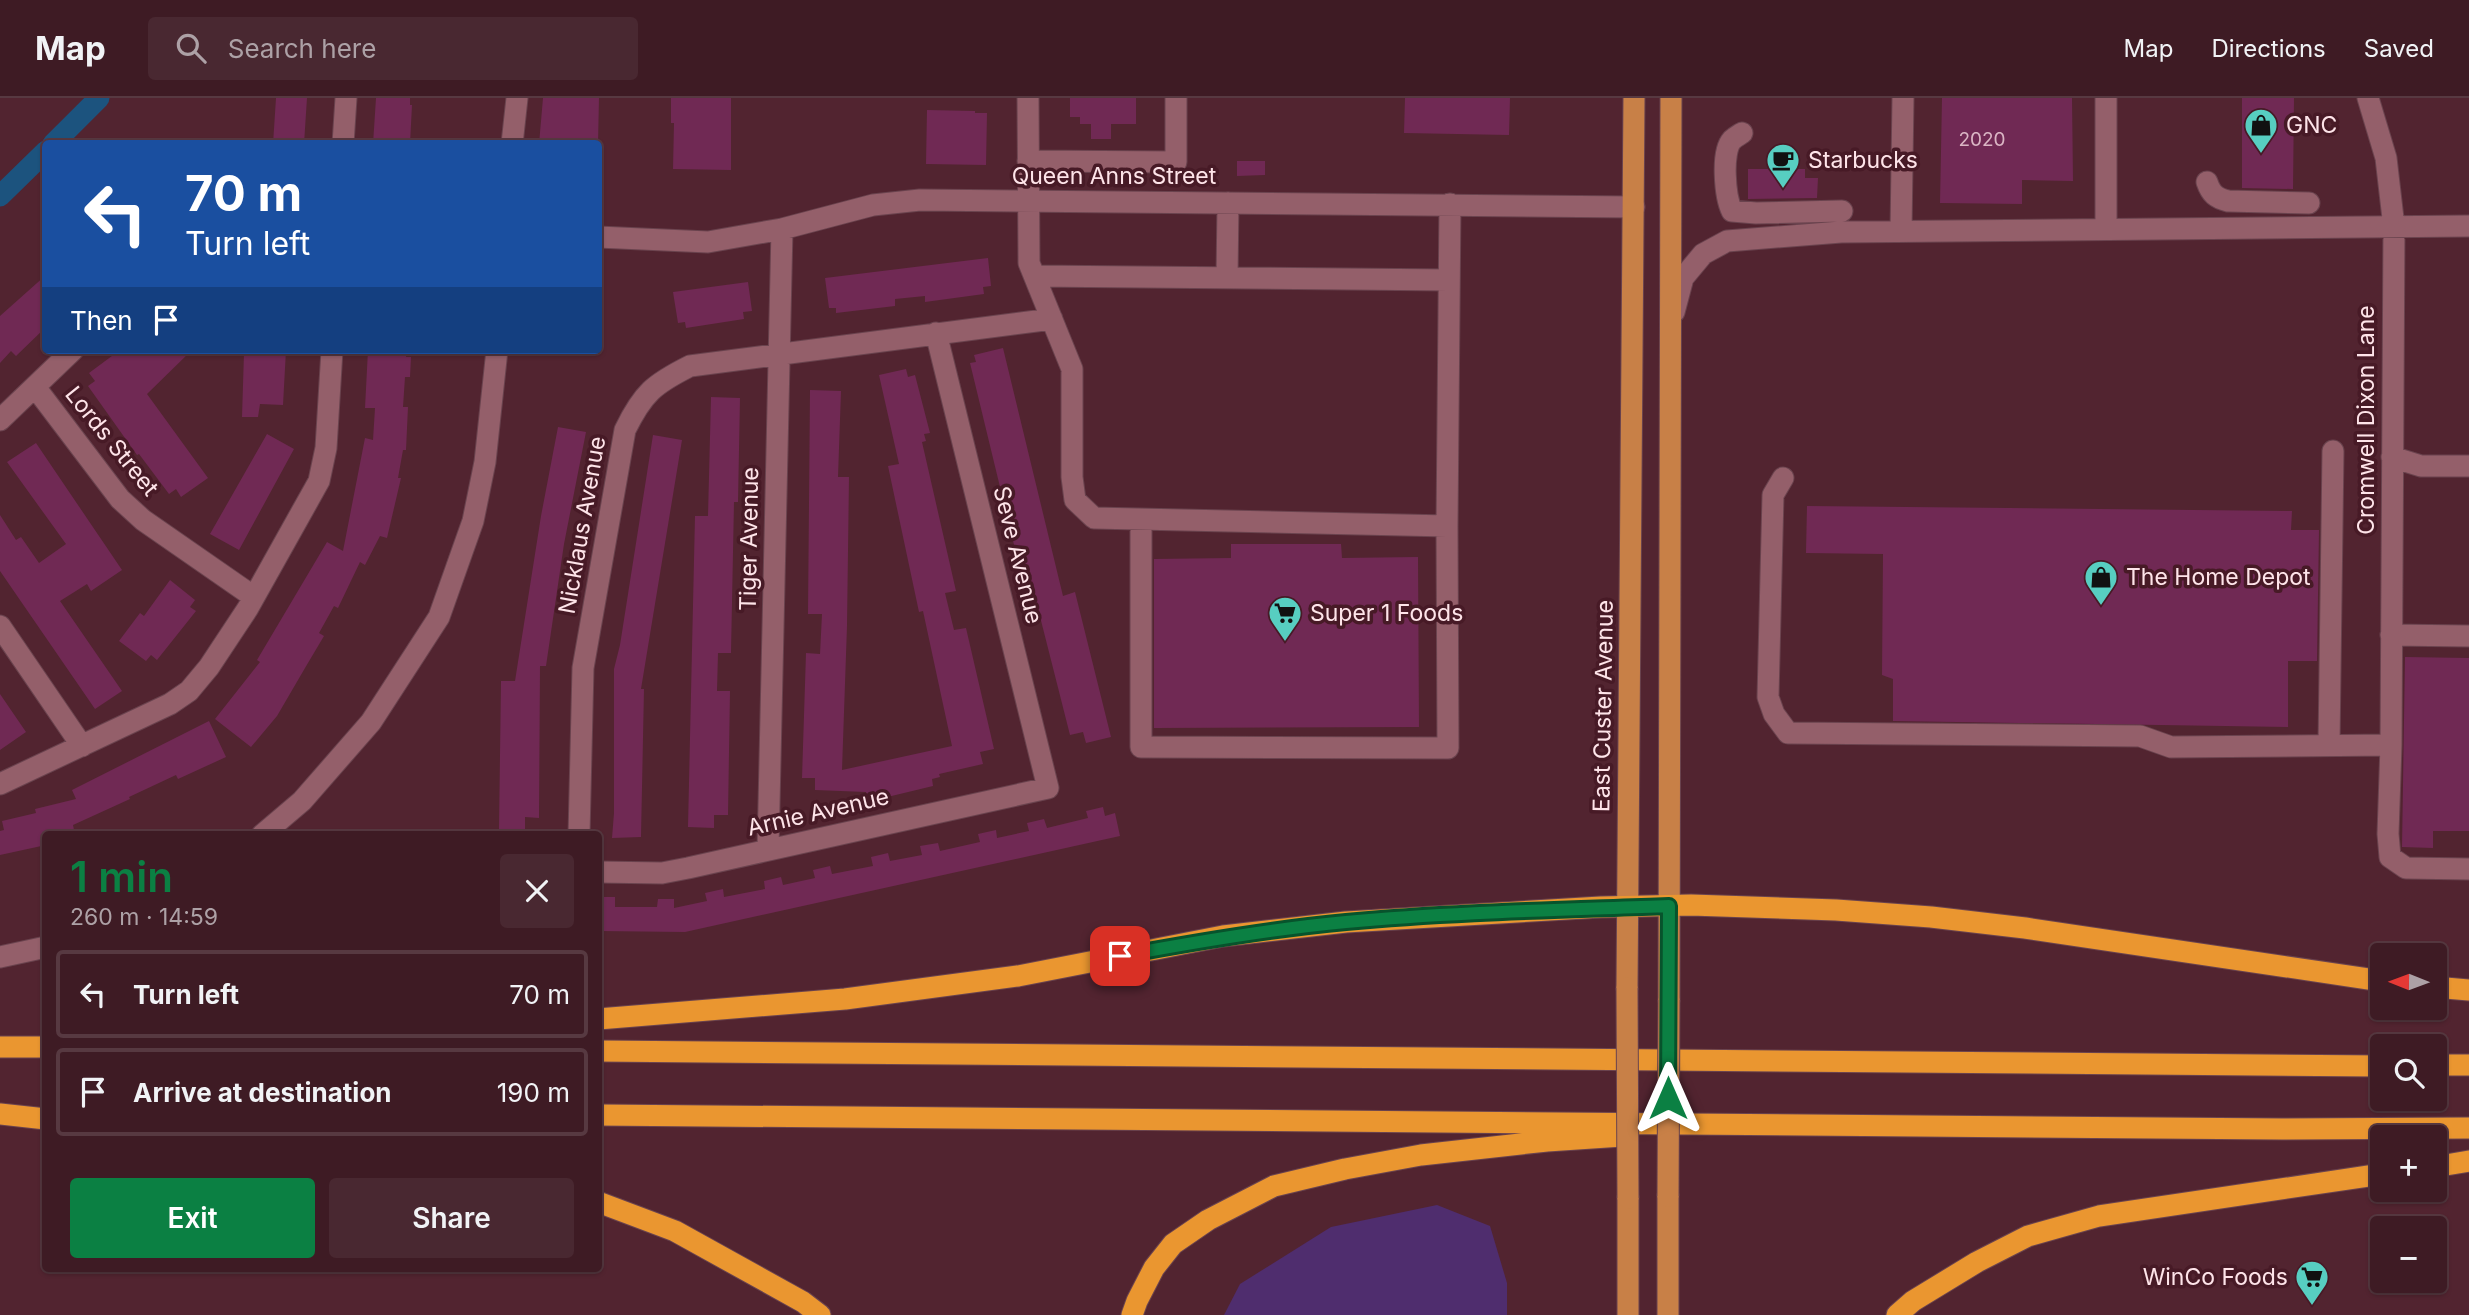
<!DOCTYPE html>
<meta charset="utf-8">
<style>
body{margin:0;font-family:Inter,sans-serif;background:#492831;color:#f1f3f6;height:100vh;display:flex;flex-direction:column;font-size:26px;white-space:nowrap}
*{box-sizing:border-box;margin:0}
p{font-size:23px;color:#ada1a6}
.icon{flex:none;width:38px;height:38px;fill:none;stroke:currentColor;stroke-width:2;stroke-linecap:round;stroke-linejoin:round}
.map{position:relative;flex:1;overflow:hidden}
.side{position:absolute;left:42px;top:733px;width:560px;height:441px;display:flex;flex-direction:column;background:#3e1b24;border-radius:7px;box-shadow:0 2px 5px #0004,0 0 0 2px #573941}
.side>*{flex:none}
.guide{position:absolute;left:42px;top:42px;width:560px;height:214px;border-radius:7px;box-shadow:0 2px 5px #0004,0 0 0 2px #573941;background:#1a4fa0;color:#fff;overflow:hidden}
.needle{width:46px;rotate:271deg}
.tools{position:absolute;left:2370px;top:845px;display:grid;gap:14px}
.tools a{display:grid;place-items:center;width:77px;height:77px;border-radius:7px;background:#3e1b24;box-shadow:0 2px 5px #0004,0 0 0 2px #573941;font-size:35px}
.pin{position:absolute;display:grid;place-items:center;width:60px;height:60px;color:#fff;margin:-30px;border-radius:14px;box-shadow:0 4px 10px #0006}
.me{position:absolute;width:77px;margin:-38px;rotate:0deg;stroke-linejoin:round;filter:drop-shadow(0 0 5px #0008)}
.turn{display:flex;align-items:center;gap:24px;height:147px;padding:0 28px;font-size:32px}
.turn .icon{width:91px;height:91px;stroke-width:2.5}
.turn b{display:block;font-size:49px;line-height:60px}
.then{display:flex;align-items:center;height:66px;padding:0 28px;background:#0003;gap:14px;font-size:26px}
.round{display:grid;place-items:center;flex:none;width:74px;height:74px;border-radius:7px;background:#492831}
.summary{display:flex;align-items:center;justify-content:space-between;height:119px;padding:0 28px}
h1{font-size:42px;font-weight:600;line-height:52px;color:#0b8043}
.primary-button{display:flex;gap:14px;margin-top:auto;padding:14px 28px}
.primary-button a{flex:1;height:80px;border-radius:7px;background:#0b8043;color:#fff;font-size:28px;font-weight:600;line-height:80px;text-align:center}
.primary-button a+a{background:#492831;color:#f1f3f6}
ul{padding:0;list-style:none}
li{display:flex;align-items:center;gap:21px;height:88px;margin:0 14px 10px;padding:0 14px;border:4px solid #573941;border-radius:7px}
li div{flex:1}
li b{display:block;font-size:26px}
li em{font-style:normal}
header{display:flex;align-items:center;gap:42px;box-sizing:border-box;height:98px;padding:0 35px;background:#3e1b24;border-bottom:2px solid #573941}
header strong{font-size:33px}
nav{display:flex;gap:38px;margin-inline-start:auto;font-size:24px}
.search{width:490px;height:63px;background:#492831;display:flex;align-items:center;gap:18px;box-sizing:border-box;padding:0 24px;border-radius:7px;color:#ada1a6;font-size:26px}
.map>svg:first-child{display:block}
.green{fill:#4f2d6e}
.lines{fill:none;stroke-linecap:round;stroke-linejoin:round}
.canal{stroke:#1c537e;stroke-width:21}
.building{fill:#702954}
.minor-casing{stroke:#6a434e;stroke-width:23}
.major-casing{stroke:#6a434e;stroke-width:23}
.highway-casing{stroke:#6a434e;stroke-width:23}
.minor{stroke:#945f6a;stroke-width:21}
.major{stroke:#c88047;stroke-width:21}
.highway{stroke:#ea9630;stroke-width:21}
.major-bridge-casing{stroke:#6a434e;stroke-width:23;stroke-linecap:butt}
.major-bridge{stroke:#c88047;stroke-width:21}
.route-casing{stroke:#07532c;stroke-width:18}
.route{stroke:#0b8043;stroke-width:12}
.labels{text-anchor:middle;stroke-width:7;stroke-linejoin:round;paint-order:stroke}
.number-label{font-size:19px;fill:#dab5c4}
.poi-label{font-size:23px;fill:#fee4e9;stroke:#471a26;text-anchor:start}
.street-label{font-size:23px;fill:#fee4e9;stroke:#471a26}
</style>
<header>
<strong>Map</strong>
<div class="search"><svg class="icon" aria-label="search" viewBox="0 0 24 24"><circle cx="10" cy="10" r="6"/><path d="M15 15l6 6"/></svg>Search here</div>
<nav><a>Map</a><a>Directions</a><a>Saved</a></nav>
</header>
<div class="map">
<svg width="2469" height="1217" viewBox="0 0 2469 1217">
<rect width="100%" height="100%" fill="#522430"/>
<path class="green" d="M1437 1107 1490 1128 1507 1185V1217H1224L1240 1186 1331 1129Z"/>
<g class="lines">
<path class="canal" d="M53 46 99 0
M0 98 46 53"/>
</g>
<path class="building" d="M276 0H307L304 46H273Z
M376 0H410V7H412L410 46H373Z
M543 0H599L598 46H539Z
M671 0H731V72L673 71 674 25H671Z
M1070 0H1136V26H1111V41H1091V26H1080V19H1070Z
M1405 0H1510L1509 37 1404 35Z
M1942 0H2072L2073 83 2022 82V106L1940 105Z
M2242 0H2294L2293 91 2242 90Z
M927 12 975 13V15H987L986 67 926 66Z
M1237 63H1265V77L1237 78Z
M1748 71H1805V80H1818L1817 100 1748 101Z
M988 160 991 188 983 189 984 196 925 204V198L895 201V208L836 215V210H829L825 180Z
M46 177V229L16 258 11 253 0 265V218Z
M748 184 752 213 743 214 744 221 686 230 685 224 678 225 673 194Z
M1003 250 1063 498 1075 494 1111 639 1086 645 1083 634 1070 637 1033 491 1029 482 1023 484 970 265 976 264 974 257Z
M120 252H192L147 296 208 380 181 399 176 391 169 396 139 356 137 357 88 288 95 283 89 275Z
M248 252H286L283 307 260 306 258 319H242L244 255 248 256Z
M368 252H407L406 259H411L410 279H405L403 309H408L406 352H403L398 380H401L387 440 380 438 365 467 360 464 338 510 334 508 319 535 324 538 305 570 277 618 251 649 215 621 260 564 257 562 327 444 343 453 365 340 373 342 375 310H365Z
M906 271 908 279 915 277 930 335 924 336 926 343 922 344 956 493 945 495 954 532 966 530 994 651 980 654 983 666 939 676 940 679 932 681 933 688 875 702 874 697 867 698 866 694 815 692V680H802L806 555 820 556 822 516H808L810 292 841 293 838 379H849L847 528 842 672 952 648 923 513 919 514 888 368 899 366 879 277Z
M711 299 740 300 738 404H734L731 555H718L717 593H730L728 717H714V730L688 729 695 418H708Z
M558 329 586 334 564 446 546 568H540L539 720 525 719V732H499L501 583H515L541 418Z
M267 336 294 351 239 452 210 436Z
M653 337 682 342 641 591H644L641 739 612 740 614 715V571L620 547Z
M36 345 122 472 91 493 87 486 60 503 122 593 95 611 0 473V417L16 442 21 439 39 465 66 446 7 364Z
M1807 408 2292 413 2291 432H2319L2317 563H2288V629L1893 623V581L1882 577 1883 456 1806 455Z
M1231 446H1341L1342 460 1418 459 1419 629 1154 630V461L1231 460Z
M170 482 195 502 190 509 196 513 157 562 151 557 146 563 119 543 140 515 144 518Z
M2405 559 2469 560V733H2433V750L2402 749Z
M0 596 26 634 0 652Z
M209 623 226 659 178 681 176 677 129 699 130 701 73 727 75 737H46V747L0 757V733L4 732 2 723 36 715 35 711 76 701 72 692Z
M1103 709 1105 718 1115 715 1120 738 685 834 598 833V799H615V809H657L658 801H674V810L707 803 705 795 723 791 724 799 765 791 764 783 781 779 783 787 815 780 813 772 830 768 832 776 873 768 871 759 888 755 890 763 922 757 920 748 938 745 940 753 980 744 978 736 996 732 997 740 1029 733 1027 725 1044 721 1047 730 1088 720 1086 713Z"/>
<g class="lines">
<defs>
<path id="minor" d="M1028 0 1029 165 1072 271V379L1075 402 1094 420 1447 428 1450 106
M2106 0V131
M2368 0 2386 60 2394 129 2391 647 2388 736 2390 759 2406 770 2469 771
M1742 35C1739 37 1735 39 1732 42 1721 54 1725 99 1732 113L1756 115 1842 113
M343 46 346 0
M512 46 517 0
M1028 63 1176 64V0
M2207 84C2211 96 2216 100 2228 103L2309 105
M1901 133 1903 0
M598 139 708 144 782 131 873 107 920 102 1634 109
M1035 178 1449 182
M1227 180 1228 105
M1674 214 1683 180 1703 156 1727 143 1841 134 2469 128
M35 289 120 401 143 422 254 499
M0 322 73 252
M2392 359 2421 368H2469
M1783 380 1773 397 1768 599 1774 616 1788 635 2140 638 2171 649 2391 647
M1141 422V649L1448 650 1447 428
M0 528 82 648
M2391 537 2469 538
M2329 647 2333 353
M0 686 170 606 189 593 209 569 248 510 319 383 326 350 332 252
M262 737 302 703 371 624 439 519 473 423 485 364 497 252
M579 737 583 570 625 332C643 295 654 286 690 268L1052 221
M768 751 782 131
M598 774 662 775 688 770 1048 690 936 235
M0 859 46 849"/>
<path id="major" d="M1627 890 1634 0
M1669 902 1671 0
M1668 1098V1217
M1628 1217V1100"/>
<path id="highway" d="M2434 889 2469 892
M598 921 845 901 1018 878 1223 838 1346 824 1601 809 1691 807 1836 812 1931 819 2025 830 2382 883
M0 949H46
M598 953 2382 968
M2434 967H2469
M0 1016 46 1021
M598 1017 2282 1031 2469 1030
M2434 1069 2469 1063
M598 1104 675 1133 803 1204 820 1217
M1132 1217 1137 1203 1154 1170 1173 1146 1208 1122 1274 1088 1345 1071 1421 1057 1547 1043 1622 1038
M1897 1217 1913 1203 1977 1164 2028 1138 2099 1118 2382 1076"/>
</defs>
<use href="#minor" class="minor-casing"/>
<use href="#major" class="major-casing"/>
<use href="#highway" class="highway-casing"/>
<use href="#minor" class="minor"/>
<use href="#major" class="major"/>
<use href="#highway" class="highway"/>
<defs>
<path id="major-bridge" d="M1627 890 1628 1100
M1668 1098 1669 902"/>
</defs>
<use href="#major-bridge" class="major-bridge-casing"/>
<use href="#major-bridge" class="major-bridge"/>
</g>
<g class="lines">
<defs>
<path id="route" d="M1120 858C1195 844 1270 831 1346 824 1453 814 1562 812 1669 808L1668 1000"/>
</defs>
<use href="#route" class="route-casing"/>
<use href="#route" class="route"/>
</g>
<defs>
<symbol id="shop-pin" viewBox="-11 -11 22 30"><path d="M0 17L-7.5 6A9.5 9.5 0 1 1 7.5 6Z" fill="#57cec1" stroke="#471a26"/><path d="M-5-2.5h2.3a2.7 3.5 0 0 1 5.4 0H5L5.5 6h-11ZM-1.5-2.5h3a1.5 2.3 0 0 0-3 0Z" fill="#111"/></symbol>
<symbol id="cafe-pin" viewBox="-11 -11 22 30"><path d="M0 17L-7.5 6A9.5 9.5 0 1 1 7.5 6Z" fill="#57cec1" stroke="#471a26"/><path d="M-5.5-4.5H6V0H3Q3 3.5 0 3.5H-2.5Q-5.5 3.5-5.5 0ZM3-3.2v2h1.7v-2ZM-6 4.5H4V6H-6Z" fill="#111"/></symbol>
<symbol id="supermarket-pin" viewBox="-11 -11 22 30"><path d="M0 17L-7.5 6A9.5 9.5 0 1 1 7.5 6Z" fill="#57cec1" stroke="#471a26"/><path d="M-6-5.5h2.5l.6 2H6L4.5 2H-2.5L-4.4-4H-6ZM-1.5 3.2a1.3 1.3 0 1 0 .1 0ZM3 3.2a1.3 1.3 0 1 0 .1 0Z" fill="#111"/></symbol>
</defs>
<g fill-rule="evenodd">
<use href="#shop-pin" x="2242" y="8" width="38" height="52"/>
<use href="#cafe-pin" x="1764" y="43" width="38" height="52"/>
<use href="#shop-pin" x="2082" y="460" width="38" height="52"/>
<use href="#supermarket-pin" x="1266" y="496" width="38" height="52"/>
<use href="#supermarket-pin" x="2293" y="1160" width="38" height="52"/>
</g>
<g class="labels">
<g class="number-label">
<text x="1982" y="48">2020</text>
</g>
<g class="poi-label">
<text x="2286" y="35">GNC</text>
<text x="1808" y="70">Starbucks</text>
<text x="2126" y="487">The Home Depot</text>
<text x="1310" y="523">Super 1 Foods</text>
<text x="2288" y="1187" text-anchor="end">WinCo Foods</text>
</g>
<g class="street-label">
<text x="1114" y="86">Queen Anns Street</text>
<text transform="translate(2366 322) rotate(-90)" y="8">Cromwell Dixon Lane</text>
<text transform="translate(112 343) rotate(51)" y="8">Lords Street</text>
<text transform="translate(582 427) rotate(-80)" y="8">Nicklaus Avenue</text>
<text transform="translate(749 441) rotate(-89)" y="8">Tiger Avenue</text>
<text transform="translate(1018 457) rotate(76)" y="8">Seve Avenue</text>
<text transform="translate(1603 608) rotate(-89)" y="8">East Custer Avenue</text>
<text transform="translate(818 714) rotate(-13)" y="8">Arnie Avenue</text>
</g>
</g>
</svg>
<div class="tools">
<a><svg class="needle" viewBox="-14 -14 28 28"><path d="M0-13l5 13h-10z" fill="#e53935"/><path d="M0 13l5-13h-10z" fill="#ada1a6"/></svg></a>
<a><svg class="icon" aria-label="search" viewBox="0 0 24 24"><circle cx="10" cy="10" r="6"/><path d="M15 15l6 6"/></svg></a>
<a>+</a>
<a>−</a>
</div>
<div class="pin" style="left:1120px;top:858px;background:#d93025"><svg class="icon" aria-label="arrive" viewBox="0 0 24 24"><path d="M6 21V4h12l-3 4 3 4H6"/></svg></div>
<svg class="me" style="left:1668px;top:1000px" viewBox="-20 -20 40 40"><path d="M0-17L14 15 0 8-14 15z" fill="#0b8043" stroke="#fff" stroke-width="4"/></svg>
<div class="guide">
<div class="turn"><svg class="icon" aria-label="left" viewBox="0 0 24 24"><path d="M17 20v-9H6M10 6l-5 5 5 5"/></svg><div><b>70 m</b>Turn left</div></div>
<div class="then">Then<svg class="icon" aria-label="arrive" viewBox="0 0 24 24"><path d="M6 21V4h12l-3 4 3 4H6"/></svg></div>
</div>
<section class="side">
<div class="summary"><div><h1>1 min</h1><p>260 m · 14:59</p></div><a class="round"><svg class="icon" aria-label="close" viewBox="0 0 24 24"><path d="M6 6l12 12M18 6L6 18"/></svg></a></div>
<ul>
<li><svg class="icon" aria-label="left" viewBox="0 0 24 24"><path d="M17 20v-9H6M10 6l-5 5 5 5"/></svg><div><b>Turn left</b></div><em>70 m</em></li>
<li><svg class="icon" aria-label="arrive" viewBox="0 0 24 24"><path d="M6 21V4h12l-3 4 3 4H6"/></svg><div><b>Arrive at destination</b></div><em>190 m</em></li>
</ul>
<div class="primary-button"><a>Exit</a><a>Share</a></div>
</section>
</div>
